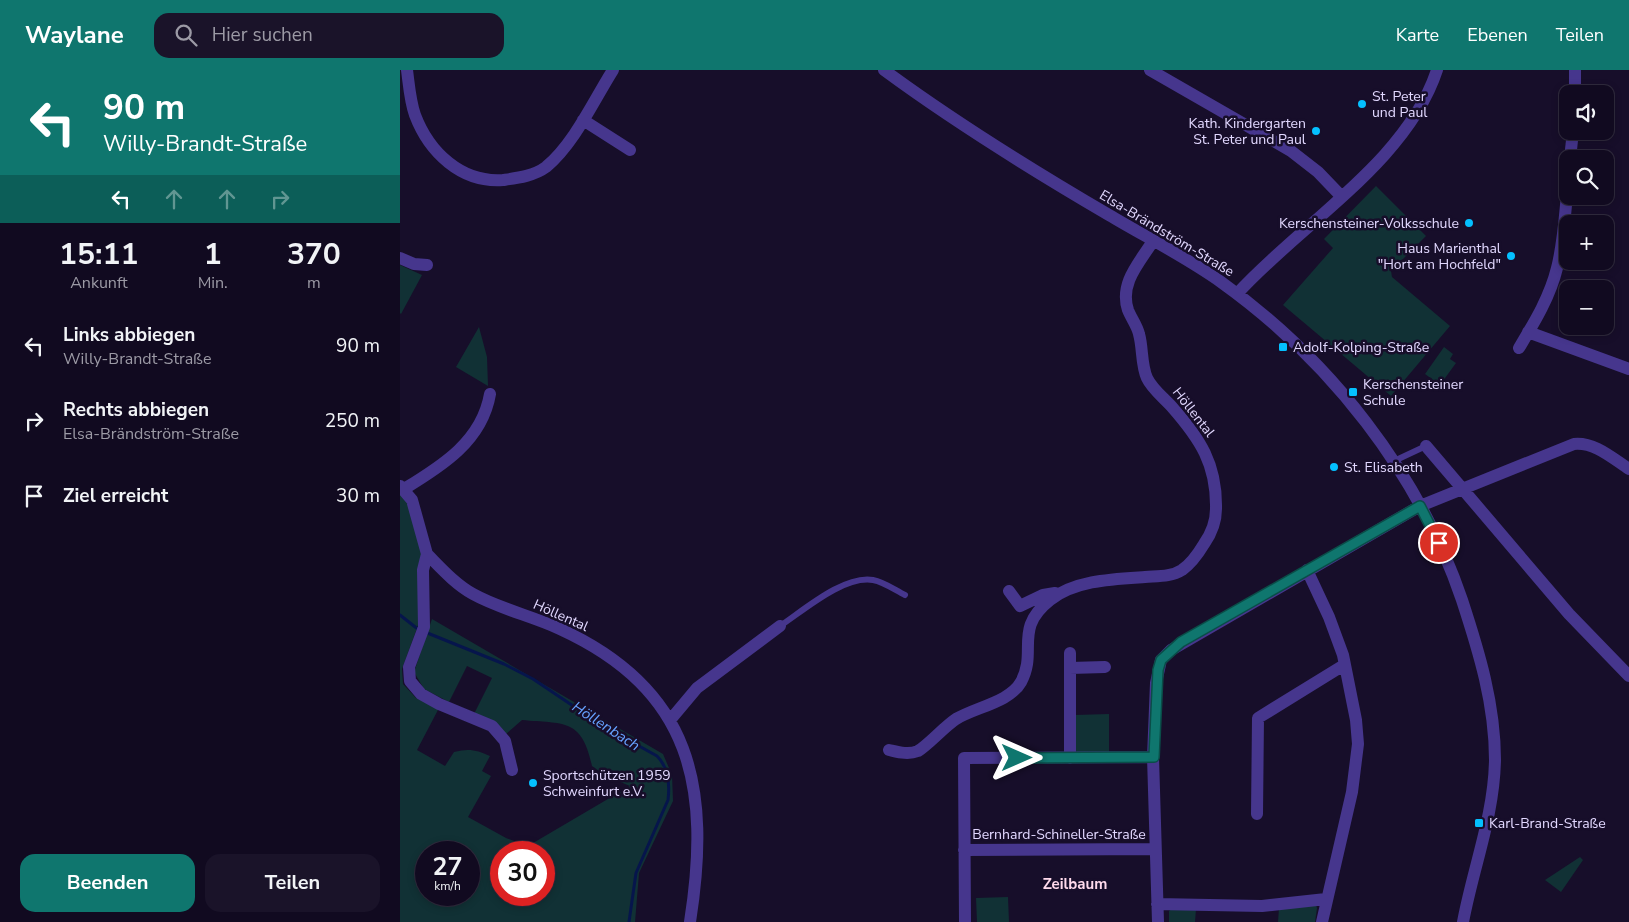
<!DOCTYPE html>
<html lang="de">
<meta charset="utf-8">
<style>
body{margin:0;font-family:"Nunito Sans",sans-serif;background:#1a1329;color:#f1f3f6;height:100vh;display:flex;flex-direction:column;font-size:19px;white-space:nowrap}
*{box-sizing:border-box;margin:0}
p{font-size:16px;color:#9c9aa5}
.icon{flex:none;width:28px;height:28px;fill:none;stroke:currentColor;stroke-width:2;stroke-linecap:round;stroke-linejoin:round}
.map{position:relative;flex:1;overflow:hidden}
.details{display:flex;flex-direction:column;background:#110a20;width:400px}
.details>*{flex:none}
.top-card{background:#0f766e;color:#fff;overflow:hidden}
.buttons{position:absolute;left:1159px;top:15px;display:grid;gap:10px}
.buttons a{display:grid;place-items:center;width:55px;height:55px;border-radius:10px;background:#110a20;box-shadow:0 2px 8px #0003,0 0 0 1px #302b3e;font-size:25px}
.speed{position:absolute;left:15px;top:771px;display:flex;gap:10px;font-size:25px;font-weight:700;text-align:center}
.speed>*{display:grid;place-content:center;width:65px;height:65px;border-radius:50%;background:#110a20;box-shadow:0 2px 8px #0003,0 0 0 1px #302b3e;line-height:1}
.speed small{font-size:12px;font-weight:400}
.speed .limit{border:8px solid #d22;background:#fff;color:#111}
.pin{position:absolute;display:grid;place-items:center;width:42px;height:42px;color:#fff;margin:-21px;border:2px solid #fff;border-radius:50%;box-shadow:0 1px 5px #0007}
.me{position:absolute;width:55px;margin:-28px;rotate:90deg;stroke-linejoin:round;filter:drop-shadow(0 0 4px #0008)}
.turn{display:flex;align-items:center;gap:18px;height:105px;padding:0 20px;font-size:22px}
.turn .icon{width:65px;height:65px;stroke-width:2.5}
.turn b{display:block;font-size:35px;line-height:42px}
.lanes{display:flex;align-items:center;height:48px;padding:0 20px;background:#0003;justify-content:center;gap:25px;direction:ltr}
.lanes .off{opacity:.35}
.eta{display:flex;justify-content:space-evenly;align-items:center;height:85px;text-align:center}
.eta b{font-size:30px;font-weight:700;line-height:35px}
.cta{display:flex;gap:10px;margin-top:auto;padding:10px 20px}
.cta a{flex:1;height:58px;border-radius:15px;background:#0f766e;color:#fff;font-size:20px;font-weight:700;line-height:58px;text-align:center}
.cta a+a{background:#1a1329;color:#f1f3f6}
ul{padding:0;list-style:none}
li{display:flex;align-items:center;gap:15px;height:75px;padding:0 20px}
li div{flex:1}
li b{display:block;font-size:19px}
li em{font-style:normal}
header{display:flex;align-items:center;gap:30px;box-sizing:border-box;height:70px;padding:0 25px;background:#0f766e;color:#fff}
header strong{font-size:24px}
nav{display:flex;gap:28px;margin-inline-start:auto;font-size:18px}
.search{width:350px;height:45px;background:#1a1329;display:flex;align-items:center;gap:12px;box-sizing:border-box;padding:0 18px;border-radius:15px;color:#9c9aa5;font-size:19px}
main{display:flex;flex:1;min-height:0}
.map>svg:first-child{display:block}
.green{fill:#113135;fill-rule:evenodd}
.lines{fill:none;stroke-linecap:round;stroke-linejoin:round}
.stream{stroke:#06154c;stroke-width:3}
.service{stroke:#46368d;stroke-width:6}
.minor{stroke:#46368d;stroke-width:12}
.route-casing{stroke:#0a4d48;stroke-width:12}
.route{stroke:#0f766e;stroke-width:9}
.poi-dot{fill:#04c0ff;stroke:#170e2a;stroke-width:2}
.labels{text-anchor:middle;stroke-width:5;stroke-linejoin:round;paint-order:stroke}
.poi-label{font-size:14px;fill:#e2d8ff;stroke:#170e2a;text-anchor:start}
.street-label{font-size:14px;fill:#e2d8ff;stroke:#170e2a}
.water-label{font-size:15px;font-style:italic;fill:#66a1ff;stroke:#170e2a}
.neighbourhood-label{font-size:15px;font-weight:bold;fill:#ffdaec;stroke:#170e2a}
</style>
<header>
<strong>Waylane</strong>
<div class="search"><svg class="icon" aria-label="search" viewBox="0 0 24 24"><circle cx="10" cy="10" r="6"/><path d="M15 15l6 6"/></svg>Hier suchen</div>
<nav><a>Karte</a><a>Ebenen</a><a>Teilen</a></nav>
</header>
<main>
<section class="details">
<div class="top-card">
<div class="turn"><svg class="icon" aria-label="left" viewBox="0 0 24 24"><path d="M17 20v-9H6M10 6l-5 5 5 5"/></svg><div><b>90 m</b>Willy-Brandt-Straße</div></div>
<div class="lanes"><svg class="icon" aria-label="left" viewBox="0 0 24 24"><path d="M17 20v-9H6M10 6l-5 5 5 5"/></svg><svg class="icon off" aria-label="ahead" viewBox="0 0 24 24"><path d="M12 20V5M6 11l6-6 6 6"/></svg><svg class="icon off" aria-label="ahead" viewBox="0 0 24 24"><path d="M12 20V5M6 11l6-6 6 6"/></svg><svg class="icon off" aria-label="right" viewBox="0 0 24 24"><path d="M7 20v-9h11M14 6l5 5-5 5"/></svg></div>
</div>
<div class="eta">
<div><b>15:11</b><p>Ankunft</p></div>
<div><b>1</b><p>Min.</p></div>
<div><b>370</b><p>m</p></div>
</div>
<ul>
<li><svg class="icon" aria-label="left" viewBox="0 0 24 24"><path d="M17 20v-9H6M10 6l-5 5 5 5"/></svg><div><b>Links abbiegen</b><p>Willy-Brandt-Straße</p></div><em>90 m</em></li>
<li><svg class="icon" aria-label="right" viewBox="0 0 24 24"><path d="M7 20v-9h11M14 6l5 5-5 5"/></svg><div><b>Rechts abbiegen</b><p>Elsa-Brändström-Straße</p></div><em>250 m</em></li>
<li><svg class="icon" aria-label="arrive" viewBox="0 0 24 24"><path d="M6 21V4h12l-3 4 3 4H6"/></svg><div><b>Ziel erreicht</b></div><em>30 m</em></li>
</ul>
<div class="cta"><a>Beenden</a><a>Teilen</a></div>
</section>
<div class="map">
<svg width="1229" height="852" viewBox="0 0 1229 852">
<rect width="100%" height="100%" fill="#170e2a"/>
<path class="green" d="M976 116 1026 166 991 201 992 207 1050 256 991 326 883 235 933 178 924 169Z
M0 195 22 205 1 244 0 243Z
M79 257 87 287 88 316 56 297Z
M1044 277 1053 284 1050 289 1056 293 1040 315 1025 304Z
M0 421 7 431 22 477 20 550 2 599 3 614 16 628 39 638 17 680 45 696 54 682C69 678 77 680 90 686L82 701 91 706 68 747 106 768 128 776 230 716 206 706 192 696C182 648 164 654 122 650L106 664 74 644 92 608 67 596 49 632 24 619 14 602 32 549 263 684 272 705 273 731 239 803 235 852H0ZM26 782H69V825H26ZM101 782H144V825H101Z
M709 644V685H681L676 681 675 645Z
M1180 787 1183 790 1161 822 1145 810Z
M608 827 609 852H577L576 828Z
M916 835 917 838 915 852H878L879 838Z
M772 838 796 839 795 852H769V841Z"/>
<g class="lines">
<path class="stream" d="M0 545 19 560
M25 562 104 594 133 609 203 656 257 686C269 698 270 714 268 730L236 803 229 852"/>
<path class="service" d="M994 391 1026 376
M380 556C404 540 444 505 473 510 484 512 495 520 505 525"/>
<path class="minor" d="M7 0C9 15 10 31 15 45 29 82 61 113 103 110 117 108 134 106 146 97 174 74 194 30 213 0
M484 0C556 53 632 100 709 145 746 167 786 187 821 212 930 290 1019 403 1062 530 1079 582 1095 634 1095 690 1094 746 1073 798 1063 852
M750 0 891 81 918 102 942 127
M1175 24V0
M183 50 230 80
M1170 89 1173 61
M0 188 14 194 27 195
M837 224C899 155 1007 92 1037 0
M1128 262 1229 299
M1119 278C1134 253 1150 227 1157 198 1164 171 1165 142 1168 114
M1026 376 1169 544 1229 606
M0 416 12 430 27 484 23 500 24 557 9 597 10 611 21 624 39 634 92 656 105 671 112 700
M4 419C42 396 82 371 90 324
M27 484C41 498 55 514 73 524 100 539 132 546 160 559 293 620 311 718 290 852
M907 500 929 547 943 585 956 650 958 674 952 722 922 852
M609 521 620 536 643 525 655 523
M670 583V688
M670 598 705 597
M271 649 297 618 380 556
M489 680C498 682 508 685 518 681 528 675 544 657 556 649 576 637 610 632 621 612 638 581 613 559 650 530 675 510 714 509 745 507 758 506 771 507 782 500 792 493 798 484 804 474 811 464 816 451 816 439 817 394 800 369 772 337 764 328 752 319 747 308 741 295 743 278 739 264 737 255 731 248 728 240 719 213 740 192 753 171
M857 744 858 648 944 595
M564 780 755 779
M757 834 862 836 926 829
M565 852 564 688 753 687
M758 852 753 687 756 613 761 590 771 580 1020 436 1174 374C1195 372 1212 388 1229 399"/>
</g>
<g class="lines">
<defs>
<path id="route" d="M617 688 754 687 758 600 761 590 781 572 1020 436 1039 473"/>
</defs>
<use href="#route" class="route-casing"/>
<use href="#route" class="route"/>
</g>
<g class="poi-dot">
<circle cx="962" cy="34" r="5"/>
<circle cx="916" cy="61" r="5"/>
<circle cx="1069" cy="153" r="5"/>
<circle cx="1111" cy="186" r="5"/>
<rect x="878" y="272" width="10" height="10" rx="2.5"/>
<rect x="948" y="317" width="10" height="10" rx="2.5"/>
<circle cx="934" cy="397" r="5"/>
<circle cx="133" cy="713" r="5"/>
<rect x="1074" y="748" width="10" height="10" rx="2.5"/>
</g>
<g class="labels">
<g class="poi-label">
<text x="972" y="31">St. Peter<tspan x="972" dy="16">und Paul</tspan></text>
<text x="906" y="58" text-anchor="end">Kath. Kindergarten<tspan x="906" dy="16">St. Peter und Paul</tspan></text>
<text x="1059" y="158" text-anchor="end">Kerschensteiner-Volksschule</text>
<text x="1101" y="183" text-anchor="end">Haus Marienthal<tspan x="1101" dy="16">"Hort am Hochfeld"</tspan></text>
<text x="893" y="282">Adolf-Kolping-Straße</text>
<text x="963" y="319">Kerschensteiner<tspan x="963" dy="16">Schule</tspan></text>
<text x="944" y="402">St. Elisabeth</text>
<text x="143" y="710">Sportschützen 1959<tspan x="143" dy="16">Schweinfurt e.V.</tspan></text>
<text x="1089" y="758">Karl-Brand-Straße</text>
</g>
<g class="street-label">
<text transform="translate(767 163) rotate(31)" y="5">Elsa-Brändström-Straße</text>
<text transform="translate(794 342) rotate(52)" y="5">Höllental</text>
<text transform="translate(161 545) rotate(24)" y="5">Höllental</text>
<text x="659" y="769">Bernhard-Schineller-Straße</text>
</g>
<g class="water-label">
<text transform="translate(206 656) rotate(33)" y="5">Höllenbach</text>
</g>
<g class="neighbourhood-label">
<text x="675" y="819">Zeilbaum</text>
</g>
</g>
</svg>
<div class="buttons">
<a><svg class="icon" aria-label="sound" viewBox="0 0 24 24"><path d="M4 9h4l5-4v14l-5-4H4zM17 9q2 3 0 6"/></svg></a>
<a><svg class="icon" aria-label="search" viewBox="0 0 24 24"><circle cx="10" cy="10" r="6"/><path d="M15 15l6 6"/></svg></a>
<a>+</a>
<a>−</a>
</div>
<div class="speed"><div>27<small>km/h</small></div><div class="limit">30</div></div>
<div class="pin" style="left:1039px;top:473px;background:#d93025"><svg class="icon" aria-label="arrive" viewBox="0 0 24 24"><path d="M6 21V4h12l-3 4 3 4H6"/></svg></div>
<svg class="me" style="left:617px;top:688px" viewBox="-20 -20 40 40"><path d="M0-17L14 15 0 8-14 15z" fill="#0f766e" stroke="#fff" stroke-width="4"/></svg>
</div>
</main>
